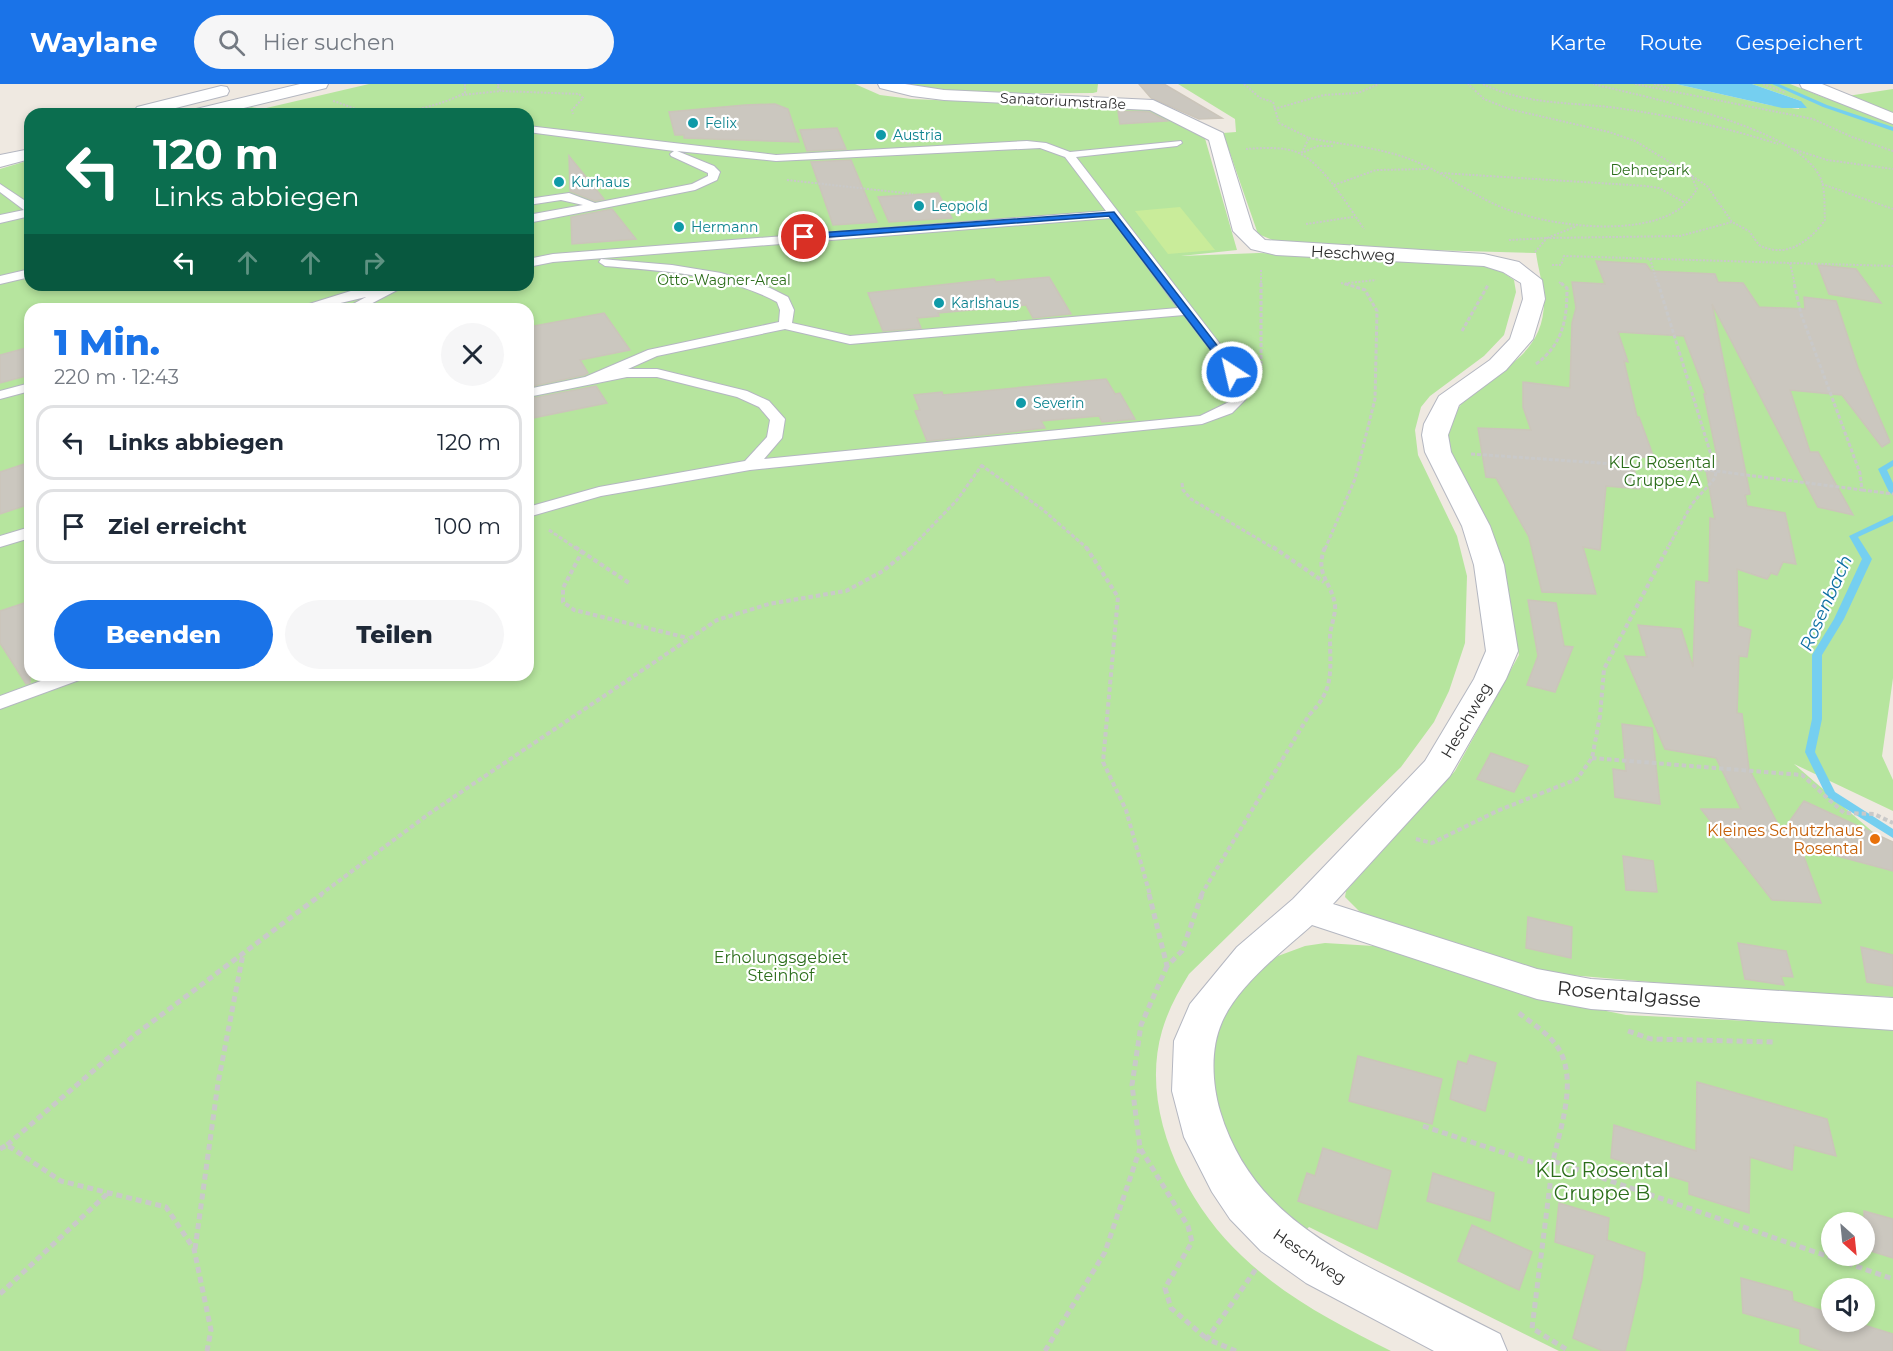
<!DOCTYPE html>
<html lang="de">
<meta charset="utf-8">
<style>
body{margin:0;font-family:Montserrat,sans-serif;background:#f6f6f7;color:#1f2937;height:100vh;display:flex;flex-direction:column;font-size:22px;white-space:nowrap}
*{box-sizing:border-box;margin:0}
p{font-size:20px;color:#747a83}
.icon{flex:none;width:33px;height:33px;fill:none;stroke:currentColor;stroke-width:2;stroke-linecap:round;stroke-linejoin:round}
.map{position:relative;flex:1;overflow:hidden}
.sheet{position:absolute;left:24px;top:219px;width:510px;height:378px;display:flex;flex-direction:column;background:#fff;border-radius:18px;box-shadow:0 3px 9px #0003}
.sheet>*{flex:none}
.top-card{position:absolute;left:24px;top:24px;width:510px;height:183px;border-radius:18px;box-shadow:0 3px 9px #0003;background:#0b6e4f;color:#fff;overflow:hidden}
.needle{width:39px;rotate:153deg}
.fabs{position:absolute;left:1821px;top:1128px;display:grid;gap:12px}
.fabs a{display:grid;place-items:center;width:54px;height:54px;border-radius:50%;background:#fff;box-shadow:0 3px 9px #0003;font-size:30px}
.pin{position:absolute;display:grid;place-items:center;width:51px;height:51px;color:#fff;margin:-26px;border:3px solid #fff;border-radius:50%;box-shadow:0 2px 6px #0007}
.me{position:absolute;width:66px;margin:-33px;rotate:325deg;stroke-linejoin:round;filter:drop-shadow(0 0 4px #0008)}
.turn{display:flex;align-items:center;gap:21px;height:126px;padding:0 30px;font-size:27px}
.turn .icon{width:78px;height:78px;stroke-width:2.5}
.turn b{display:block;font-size:42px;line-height:51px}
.lanes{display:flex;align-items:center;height:57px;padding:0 30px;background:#0003;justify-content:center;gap:30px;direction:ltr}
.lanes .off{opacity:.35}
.round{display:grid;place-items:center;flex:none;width:63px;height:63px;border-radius:32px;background:#f6f6f7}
.headline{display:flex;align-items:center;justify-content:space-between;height:102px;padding:0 30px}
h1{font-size:36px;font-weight:800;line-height:45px;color:#1a73e8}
.cta{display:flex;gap:12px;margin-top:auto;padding:12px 30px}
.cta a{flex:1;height:69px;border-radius:36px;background:#1a73e8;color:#fff;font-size:24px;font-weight:800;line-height:69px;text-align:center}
.cta a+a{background:#f6f6f7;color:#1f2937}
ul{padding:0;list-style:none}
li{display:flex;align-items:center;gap:18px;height:75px;margin:0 12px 9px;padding:0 18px;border:3px solid #e0e1e3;border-radius:18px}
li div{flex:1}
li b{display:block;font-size:22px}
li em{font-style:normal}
header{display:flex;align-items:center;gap:36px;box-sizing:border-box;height:84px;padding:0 30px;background:#1a73e8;color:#fff}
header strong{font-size:28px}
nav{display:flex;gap:33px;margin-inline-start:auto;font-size:21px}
.search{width:420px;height:54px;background:#f6f6f7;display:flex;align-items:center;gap:15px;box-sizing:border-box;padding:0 21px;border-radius:33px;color:#747a83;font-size:22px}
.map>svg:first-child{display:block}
.green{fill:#b6e59e;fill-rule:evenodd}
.pitch{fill:#c9ec9a}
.water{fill:#75cff0}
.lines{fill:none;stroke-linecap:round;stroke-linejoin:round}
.stream{fill:#75cff0;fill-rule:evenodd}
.building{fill:#cbc7bf;stroke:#cbc5ba;stroke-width:1.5}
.lane-casing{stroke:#b4b7c1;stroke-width:2}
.street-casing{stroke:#b4b7c1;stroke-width:2}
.path-far3{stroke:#c9c9c9;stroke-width:2;stroke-dasharray:2 1.5;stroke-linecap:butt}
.path-far2{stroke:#c9c9c9;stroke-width:3;stroke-dasharray:4 2;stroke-linecap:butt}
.path-far1{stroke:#c9c9c9;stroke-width:4;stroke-dasharray:4.5 3;stroke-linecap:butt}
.path{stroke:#c9c9c9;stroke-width:5;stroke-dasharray:6 4;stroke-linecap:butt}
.lane{fill:#fff;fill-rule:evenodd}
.street{fill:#fff;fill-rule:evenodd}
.route{fill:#1a73e8;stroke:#114b97;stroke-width:1.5}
.culture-dot{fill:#0f9aa8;stroke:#fff;stroke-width:2}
.food-dot{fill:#e8710a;stroke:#fff;stroke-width:2}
.labels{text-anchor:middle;stroke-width:4.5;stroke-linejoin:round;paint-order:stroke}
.far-street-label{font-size:14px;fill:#2e2e2e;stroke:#fff}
.far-culture-label{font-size:14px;fill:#0d838f;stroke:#fff;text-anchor:start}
.far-park-label{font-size:14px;fill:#2c6e1b;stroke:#fff}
.street-label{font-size:16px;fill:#2e2e2e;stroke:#fff}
.park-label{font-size:16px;fill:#2c6e1b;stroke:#fff}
.food-label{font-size:16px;fill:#c56008;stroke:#fff;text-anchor:end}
.water-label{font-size:18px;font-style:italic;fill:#0d6fa3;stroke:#fff}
.near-street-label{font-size:20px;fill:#2e2e2e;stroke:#fff}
.near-park-label{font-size:20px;fill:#2c6e1b;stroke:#fff}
</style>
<header>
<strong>Waylane</strong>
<div class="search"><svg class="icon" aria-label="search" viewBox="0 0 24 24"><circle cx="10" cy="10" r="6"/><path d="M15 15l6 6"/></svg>Hier suchen</div>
<nav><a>Karte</a><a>Route</a><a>Gespeichert</a></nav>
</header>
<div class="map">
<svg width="1893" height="1267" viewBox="0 0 1893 1267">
<rect width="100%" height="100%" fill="#efe9e1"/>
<path class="green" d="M369 0H855L880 11 911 15 1149 25 1204 51 1237 166 1181 172 1259 169 1461 177 1498 185 1514 196 1516 208 1504 251 1484 272 1430 312 1421 323 1415 346 1418 371 1457 452 1467 492 1465 559 1449 607 1434 638 1401 683 1189 890C1178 908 1168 926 1162 947 1139 1026 1185 1119 1242 1172 1285 1213 1339 1241 1391 1267H0V85L30 76V201H528V30H223L251 23 262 25ZM30 225H528V591H30Z
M899 0H1098L1097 8 1093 9 962 10Z
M1178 0H1676L1769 21 1799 25 1801 17 1752 0H1790L1828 15 1893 5V594L1882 672 1893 696V727L1794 680 1874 749 1893 759V913L1719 904 1547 889 1363 831 1345 813 1346 807 1455 687 1519 571 1503 487 1450 371C1436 287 1546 301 1544 215 1543 200 1538 184 1536 169L1287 162 1258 150 1223 49 1236 48 1235 35Z
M1325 859 1390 863 1582 922 1626 931 1893 944V1267H1559L1309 1143 1304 1148 1285 1135 1230 1069 1210 998 1218 940 1236 912 1260 885 1278 872 1305 862ZM1832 1138H1864V1172H1832ZM1832 1204H1864V1238H1832Z"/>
<path class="pitch" d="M1180 123 1215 166 1168 170 1135 127Z"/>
<path class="water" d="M1676 0H1752L1801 17 1807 24H1782Z"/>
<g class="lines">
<path class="stream" d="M1772 0H1779L1827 21 1893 43V47L1823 23Z
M1893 376V382L1887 386 1893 399V411L1889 408 1878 385Z
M1893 431V437L1858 453 1872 475 1844 535 1822 571V635L1815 668 1835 708 1893 745V754L1827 713 1805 668 1812 635V571L1834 535 1862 475 1849 452Z"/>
</g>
<path class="building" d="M1139 0H1164L1222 34 1199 35 1151 14Z
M745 21 775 20 788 25 799 58 684 54V51H675L669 28Z
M1118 27 1149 28 1167 37 1120 40Z
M837 44 846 65 807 67 800 46Z
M569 72 604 115 595 117 570 107Z
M851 76 877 138 833 141 811 78Z
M938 109 952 134 889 138 878 113Z
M612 125 636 155 572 160 571 133Z
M1596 177 1646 180 1651 187 1715 190 1718 198 1743 199 1759 223 1805 225 1804 213 1836 217 1858 284 1890 358 1882 363 1842 311 1790 306 1810 368H1818L1853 431 1818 423 1712 220 1750 410 1745 411 1747 422 1785 429 1796 480 1783 478 1777 491 1771 489 1767 495 1737 485 1738 542 1751 546 1747 573 1739 572 1737 629 1742 630 1749 685 1782 748 1804 717 1893 758V787L1800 762 1821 819 1772 816 1701 725H1741L1716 674 1665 665 1625 572 1647 573 1638 541 1681 545 1693 583 1696 497 1709 499 1710 434 1715 435 1704 375 1718 377 1704 310H1706L1684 252 1618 248 1628 278 1624 277 1637 333H1639L1654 374 1630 372 1640 405 1606 402 1600 466 1583 463 1596 510 1542 508 1529 453 1496 394 1486 393 1478 344 1531 346 1523 323V298L1570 304 1572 239 1576 224 1572 198 1605 200Z
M1818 181 1856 185 1881 219 1829 210Z
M1049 193 1071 230 1033 234 1026 221 938 229 939 232 917 234 921 244 883 247 868 209 994 195 996 198Z
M604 229 630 266 580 276 588 289 584 291 528 303V243Z
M30 263V291L0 299V271Z
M1106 295 1115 310 1120 309 1135 335 1102 338 1099 332 1041 337 1045 344 927 357 915 327 920 326 914 311 942 308 943 311Z
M596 302 607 319 528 335V315Z
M30 378V420L0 430V388Z
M1528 516 1556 519 1564 562 1573 563 1555 608 1527 601 1538 572Z
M30 517V599L26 600 0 559V527Z
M1622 640 1652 644 1660 720 1615 713 1613 685 1626 687Z
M1491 669 1528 682 1514 708 1477 695Z
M1623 772 1653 777 1657 808 1626 806Z
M1528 833 1572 843 1571 874 1526 864Z
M1738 859 1786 867 1793 893 1781 892 1784 901 1745 895Z
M1861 863 1893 871V902L1867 898Z
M1470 971 1496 979 1485 1027 1450 1015 1458 977 1467 980Z
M1358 972 1442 995 1432 1040 1349 1017Z
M1697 998 1827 1035 1836 1072 1794 1061 1792 1086 1750 1073 1749 1129 1689 1110V1098L1611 1074 1614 1041 1696 1067Z
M1323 1064 1391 1087 1377 1145 1298 1117 1307 1089 1315 1092Z
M1433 1089 1494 1109 1490 1137 1427 1117Z
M1559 1119 1609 1134 1607 1156 1645 1169 1642 1195 1625 1267H1603L1573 1254 1595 1171 1555 1158Z
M1864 1127 1893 1135V1174L1864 1165Z
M1472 1141 1532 1168 1519 1206 1458 1177Z
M1741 1194 1792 1208 1793 1217 1832 1230V1238H1854L1893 1250V1267H1823L1800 1259V1245L1743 1229Z"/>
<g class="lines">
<defs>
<path id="lane" d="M528 42 776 71 1027 57 1046 59 1070 68 1181 57 1182 59 1177 62 1076 73 1230 273 1245 299 1246 315 1232 329 1202 340 750 386 601 412 528 433V423L599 403 745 377 767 353 770 336 759 323 737 313 657 293H627L528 313V305L585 293 648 266 779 238 780 226 777 218C725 190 664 187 605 182L599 178 601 175 672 181 721 189 770 204 788 213 794 226 792 239 850 252 1178 224 1111 134 553 178 528 183V175L553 170 1106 127 1065 73 1040 64 776 77 677 67 714 82 720 88 717 96 695 106 528 139V131L583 121 561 116 528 121V115L569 109 595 119 692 100 708 92V89L671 72 670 70 674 67 528 48ZM1184 231 1219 277 1232 308 1229 318 1200 332 764 375 782 354 785 335 769 317 747 307 657 285H628L657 272 785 245 850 260Z
M0 100 30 120V132L0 139V131L24 126 0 108Z
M30 185V193L0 200V192Z
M391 201H407L361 225H344L366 213 315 225H293L354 206Z
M30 299V307L0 315V307Z
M30 443V454L0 463V452Z
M57 591H84L82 595 0 625V612Z"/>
<path id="street" d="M300 0H328L326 4 219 30H189L192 26Z
M878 0H905L944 6 1153 16 1223 49 1253 145 1265 156 1484 170 1519 178 1542 196 1545 215 1533 255 1506 286 1459 321 1448 351 1451 368 1490 442 1504 481 1518 567 1506 595 1450 692 1333 820 1537 885 1591 895 1893 914V946L1591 925 1537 915 1312 841C1283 867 1238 901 1222 938 1210 965 1212 999 1220 1027 1247 1117 1316 1157 1394 1196 1429 1214 1464 1232 1500 1250L1507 1267H1434L1306 1199 1261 1167 1230 1135 1212 1108 1184 1053 1172 1007 1174 957 1190 920 1237 863 1293 815 1425 677 1474 595 1486 567 1474 481 1462 442 1425 368 1422 351 1424 340 1439 312 1490 276 1510 255 1523 215 1521 199 1503 188 1484 182 1276 171 1251 165 1233 147 1209 56 1150 26 944 16 912 12 880 4Z
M1800 0H1822L1893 29V40L1802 4Z
M221 2 227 3 229 7 227 11 152 30H136L134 27 137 23Z
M30 65V75L0 83V71Z"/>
</defs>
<use href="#lane" class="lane-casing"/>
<use href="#street" class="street-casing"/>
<path class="path-far3" d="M499 0 497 2 501 7 579 10 583 14 572 26 573 30
M1244 0 1260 14 1273 18 1279 39 1309 54 1301 70
M1483 0C1525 21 1572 18 1617 24 1672 32 1725 43 1778 60
M1635 0 1813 35 1852 53 1893 67
M1654 0 1669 4
M1763 0 1786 9
M462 11 501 7
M333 17C344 20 353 25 364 27 399 32 434 24 465 9V0
M1274 25 1324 11 1358 9 1379 0
M1309 54C1343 61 1379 63 1412 76 1443 88 1470 110 1501 123 1546 142 1641 155 1682 123 1688 118 1693 111 1697 105L1691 91 1635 57 1609 48 1509 25 1484 15 1468 0
M1246 65C1262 64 1286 62 1301 70 1325 83 1349 123 1364 145
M1793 65 1827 76 1893 85
M1304 68 1318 62H1334
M1441 89 1646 102 1659 104 1685 119
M1692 92 1707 102 1732 138
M787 96 913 110
M1822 100 1893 125
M1334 101 1376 86 1429 85
M1306 140 1353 133
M1509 156 1547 154 1577 142
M1535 168 1547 154 1680 152 1732 138 1749 147 1759 161C1786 175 1809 158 1825 136 1824 123 1826 103 1819 91 1793 42 1645 13 1593 0
M1650 175 1658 201
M1790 179 1893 182
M1552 181H1561L1564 172 1790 179 1795 201
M1261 186V201
M1559 198 1563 201
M1341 199 1348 201
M1348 199 1376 196"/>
<path class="path-far2" d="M1261 199V289
M1658 199 1716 387 1715 394 1692 420 1667 465
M1462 247 1488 201
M1536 280C1563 260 1567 236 1567 204L1561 199
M1471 370 1716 387 1862 406 1860 389 1801 230 1794 199
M981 381 1042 425 1088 465
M1182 399 1183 406 1191 415 1275 465
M1862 406 1893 410
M549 446 577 465
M910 465 957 416 982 381
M1325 465 1355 395 1375 315 1377 227 1365 206 1343 199"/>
<path class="path-far1" d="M575 463 629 499
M1086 463 1118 513 1103 678 1126 726 1150 811
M1273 463 1324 498
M583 466 563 504V518L574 526 688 554
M1592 674 1802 691 1844 729 1874 730 1893 739
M1416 755 1432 759 1497 727 1577 695 1592 674 1600 632 1604 585 1668 463
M320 811 430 729 717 536 769 520 846 507 883 487 912 463
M1201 811 1309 631C1335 605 1330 587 1330 553 1330 543 1336 531 1335 521 1331 496 1314 491 1325 463"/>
<path class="path" d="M1149 810 1167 882 1182 867 1202 810
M1167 882 1141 941 1132 1001 1140 1064 1188 1142 1192 1158 1165 1204 1171 1224 1207 1255
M1519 929C1533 940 1551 951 1560 967 1577 999 1560 1045 1553 1077L1893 1195
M1628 947 1651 955 1775 958
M1423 1042 1544 1082 1553 1077 1532 1244 1569 1267
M7 1061 136 950 322 810
M0 1065 7 1061 61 1097 166 1123 194 1165 211 1246 207 1267
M195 1165 218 999 243 870
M0 1210 108 1109
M1045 1267 1105 1168 1140 1065
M1236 1267 1207 1255 1256 1185"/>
<use href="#lane" class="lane"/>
<use href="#street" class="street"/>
</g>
<path class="route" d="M1114 128 1236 286V290H1229L1109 132 804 155 799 153 804 150Z"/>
<g class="culture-dot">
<circle cx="693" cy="39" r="6"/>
<circle cx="881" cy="51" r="6"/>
<circle cx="559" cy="98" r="6"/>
<circle cx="919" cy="122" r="6"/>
<circle cx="679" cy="143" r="6"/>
<circle cx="939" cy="219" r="6"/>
<circle cx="1021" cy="319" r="6"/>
</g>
<circle class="food-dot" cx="1875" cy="755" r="6"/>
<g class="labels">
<g class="far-street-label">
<text transform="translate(1063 17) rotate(3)" y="5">Sanatoriumstraße</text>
</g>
<g class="far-culture-label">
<text x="705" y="44">Felix</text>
<text x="893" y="56">Austria</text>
<text x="571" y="103">Kurhaus</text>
<text x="931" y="127">Leopold</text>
<text x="691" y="148">Hermann</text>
<text x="951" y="224">Karlshaus</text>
<text x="1033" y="324">Severin</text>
</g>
<g class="far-park-label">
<text x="1650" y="91">Dehnepark</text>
<text x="724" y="201">Otto-Wagner-Areal</text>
</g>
<g class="street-label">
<text transform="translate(1353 169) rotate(3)" y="6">Heschweg</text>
<text transform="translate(1466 636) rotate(-60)" y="6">Heschweg</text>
<text transform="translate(1310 1172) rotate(34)" y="6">Heschweg</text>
</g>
<g class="park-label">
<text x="1662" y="384">KLG Rosental<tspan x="1662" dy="18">Gruppe A</tspan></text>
<text x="781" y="879">Erholungsgebiet<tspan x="781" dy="18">Steinhof</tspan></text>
</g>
<g class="food-label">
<text x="1863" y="752">Kleines Schutzhaus<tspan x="1863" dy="18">Rosental</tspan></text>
</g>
<g class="water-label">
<text transform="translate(1826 519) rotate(-66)" y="6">Rosenbach</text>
</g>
<g class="near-street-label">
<text transform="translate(1629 910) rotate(5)" y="7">Rosentalgasse</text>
</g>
<g class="near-park-label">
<text x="1602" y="1093">KLG Rosental<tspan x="1602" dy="23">Gruppe B</tspan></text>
</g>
</g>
</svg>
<div class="fabs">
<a><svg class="needle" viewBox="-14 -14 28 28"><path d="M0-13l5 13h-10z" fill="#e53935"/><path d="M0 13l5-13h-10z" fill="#747a83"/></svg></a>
<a><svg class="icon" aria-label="sound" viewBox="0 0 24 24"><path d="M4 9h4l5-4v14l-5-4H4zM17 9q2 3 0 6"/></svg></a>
</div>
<div class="pin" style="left:804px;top:153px;background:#d93025"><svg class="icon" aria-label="arrive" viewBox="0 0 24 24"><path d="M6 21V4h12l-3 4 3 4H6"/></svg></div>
<svg class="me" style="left:1232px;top:288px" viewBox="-20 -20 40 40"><circle r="17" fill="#1a73e8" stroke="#fff" stroke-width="3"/><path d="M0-11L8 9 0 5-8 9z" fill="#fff"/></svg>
<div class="top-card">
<div class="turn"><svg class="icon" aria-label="left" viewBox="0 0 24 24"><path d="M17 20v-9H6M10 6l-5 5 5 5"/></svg><div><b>120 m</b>Links abbiegen</div></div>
<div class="lanes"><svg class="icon" aria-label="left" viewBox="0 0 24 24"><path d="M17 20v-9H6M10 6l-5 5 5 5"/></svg><svg class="icon off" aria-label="ahead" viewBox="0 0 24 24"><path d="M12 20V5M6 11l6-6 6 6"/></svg><svg class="icon off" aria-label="ahead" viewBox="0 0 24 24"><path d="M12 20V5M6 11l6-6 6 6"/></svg><svg class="icon off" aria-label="right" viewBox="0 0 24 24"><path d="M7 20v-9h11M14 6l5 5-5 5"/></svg></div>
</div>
<section class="sheet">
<div class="headline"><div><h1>1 Min.</h1><p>220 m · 12:43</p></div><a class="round"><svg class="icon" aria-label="close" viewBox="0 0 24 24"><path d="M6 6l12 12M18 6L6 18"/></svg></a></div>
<ul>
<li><svg class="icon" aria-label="left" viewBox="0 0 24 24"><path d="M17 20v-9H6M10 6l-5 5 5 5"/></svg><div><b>Links abbiegen</b></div><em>120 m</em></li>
<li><svg class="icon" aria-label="arrive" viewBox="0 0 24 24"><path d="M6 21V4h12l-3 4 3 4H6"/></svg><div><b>Ziel erreicht</b></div><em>100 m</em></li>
</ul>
<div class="cta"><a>Beenden</a><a>Teilen</a></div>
</section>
</div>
